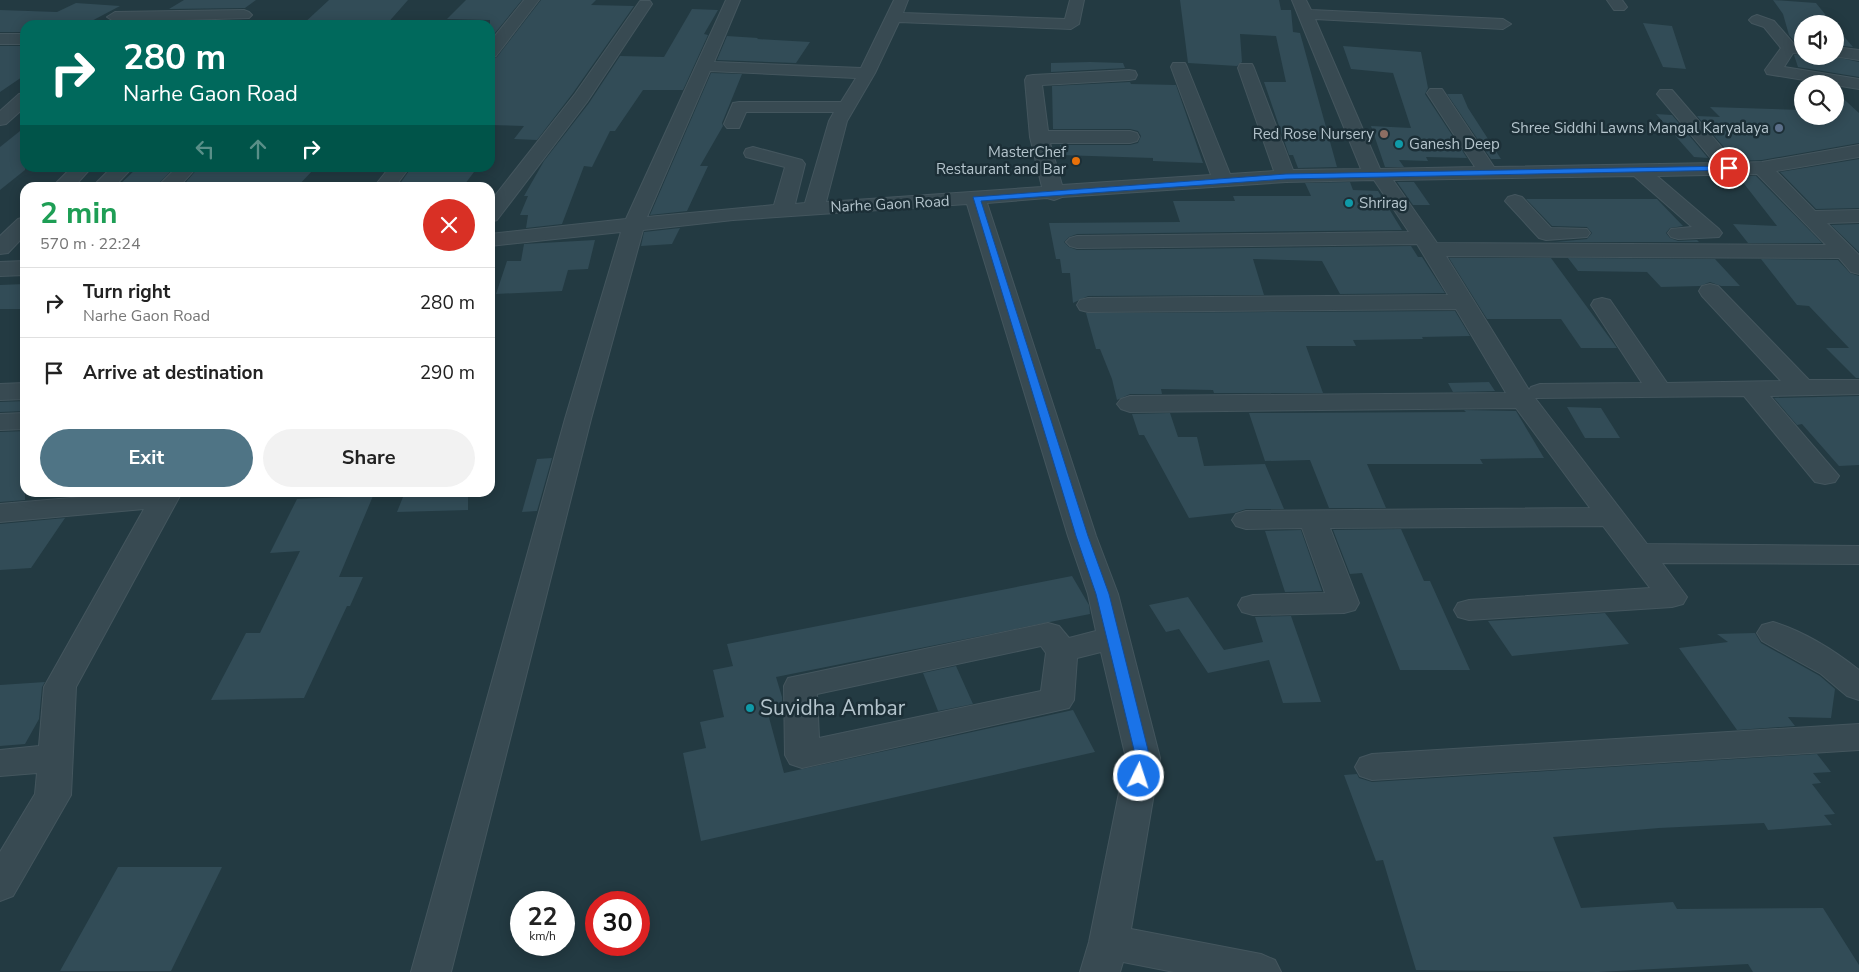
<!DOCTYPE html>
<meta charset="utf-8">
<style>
body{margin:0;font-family:"Nunito Sans",sans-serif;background:#f2f2f2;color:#222;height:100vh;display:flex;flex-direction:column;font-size:19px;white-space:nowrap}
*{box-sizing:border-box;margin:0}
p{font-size:16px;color:#767676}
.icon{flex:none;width:28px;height:28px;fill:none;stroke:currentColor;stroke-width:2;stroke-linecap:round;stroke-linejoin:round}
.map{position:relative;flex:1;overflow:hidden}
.side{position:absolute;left:20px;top:182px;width:475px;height:315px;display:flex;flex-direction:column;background:#fff;border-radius:15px;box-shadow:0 2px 12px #0003}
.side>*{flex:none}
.banner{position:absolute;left:20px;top:20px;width:475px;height:152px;border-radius:15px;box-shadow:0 2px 12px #0003;background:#00695c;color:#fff;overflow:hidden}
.controls{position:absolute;left:1794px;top:15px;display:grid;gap:10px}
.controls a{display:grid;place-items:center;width:50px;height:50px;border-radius:50%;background:#fff;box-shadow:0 2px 12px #0003;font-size:25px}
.speed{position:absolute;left:510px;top:891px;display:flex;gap:10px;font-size:25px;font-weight:700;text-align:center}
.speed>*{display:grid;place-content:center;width:65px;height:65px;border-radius:50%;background:#fff;box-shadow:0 2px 12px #0003;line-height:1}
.speed small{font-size:12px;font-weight:400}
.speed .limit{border:8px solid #d22;background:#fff;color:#111}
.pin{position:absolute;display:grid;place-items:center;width:42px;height:42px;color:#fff;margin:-21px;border:2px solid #fff;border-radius:50%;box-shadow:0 1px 5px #0007}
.me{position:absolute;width:55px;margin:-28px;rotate:4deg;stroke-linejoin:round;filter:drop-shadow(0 0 4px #0008)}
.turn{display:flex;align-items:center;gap:18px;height:105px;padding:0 20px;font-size:22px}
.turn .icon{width:65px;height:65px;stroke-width:2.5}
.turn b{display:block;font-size:35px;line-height:42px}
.lanes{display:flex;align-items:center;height:48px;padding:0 20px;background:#0003;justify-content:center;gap:25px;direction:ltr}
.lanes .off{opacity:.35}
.round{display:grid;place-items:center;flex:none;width:52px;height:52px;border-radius:26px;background:#f2f2f2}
.overview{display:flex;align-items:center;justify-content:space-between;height:85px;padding:0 20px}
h1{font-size:30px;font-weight:700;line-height:38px;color:#1e9e55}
.primary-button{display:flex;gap:10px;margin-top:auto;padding:10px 20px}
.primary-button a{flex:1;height:58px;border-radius:30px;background:#4f7485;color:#fff;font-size:20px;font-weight:700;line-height:58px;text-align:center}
.primary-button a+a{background:#f2f2f2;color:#222}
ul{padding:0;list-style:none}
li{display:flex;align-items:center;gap:15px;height:70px;padding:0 20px;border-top:1px solid #e0e0e0}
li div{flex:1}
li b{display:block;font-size:19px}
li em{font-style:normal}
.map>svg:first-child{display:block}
.building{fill:#324c57}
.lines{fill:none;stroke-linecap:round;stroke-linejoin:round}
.minor-casing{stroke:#44565e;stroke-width:2}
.minor{fill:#384a52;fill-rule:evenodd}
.route{fill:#1a73e8;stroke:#114b97}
.service-dot{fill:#5c6f8a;stroke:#1c2f37;stroke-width:2}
.education-dot{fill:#8d6e63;stroke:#1c2f37;stroke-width:2}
.culture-dot{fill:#0f9aa8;stroke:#1c2f37;stroke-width:2}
.food-dot{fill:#e8710a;stroke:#1c2f37;stroke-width:2}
.labels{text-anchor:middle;stroke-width:5;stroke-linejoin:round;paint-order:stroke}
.far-poi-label{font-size:15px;fill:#b4c4cc;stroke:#1c2f37;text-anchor:end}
.far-street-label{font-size:15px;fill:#b4c4cc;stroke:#1c2f37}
.near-poi-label{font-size:21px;fill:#b4c4cc;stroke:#1c2f37;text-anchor:start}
</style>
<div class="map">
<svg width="1859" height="972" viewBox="0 0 1859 972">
<rect width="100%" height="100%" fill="#233a42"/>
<path class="building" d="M184 0H256L245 8 169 9Z
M329 0H408L386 25H302Z
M466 0H522L490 39V20L447 19Z
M541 0H596L591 5 634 6 573 93 537 140 514 139 524 126 490 125V60L497 57Z
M1180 0H1279L1281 10H1291L1293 32 1300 33 1337 167 1298 168 1293 155H1289L1264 82H1286L1276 36 1240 34 1242 62 1237 66 1188 63Z
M1773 0 1816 3 1833 24H1802V42H1795L1789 35 1783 14Z
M76 3 120 6 84 25H25V32H0V10L57 12Z
M692 9 718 10 704 34 708 35 683 90H643L615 131H610L592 167 584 166 562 224 526 228 528 215H520L528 196H524L544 161 589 103 620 56 664 57Z
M229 20 223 25H145L148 23Z
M1643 23 1672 26 1686 69 1663 67Z
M1835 26 1853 47 1835 45Z
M727 36 758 38 757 39 810 42 796 63 717 60Z
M0 46H25V75L0 92Z
M1343 46 1421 52 1428 88 1425 94 1467 158 1426 157 1428 161 1399 160 1404 167H1385L1371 126 1411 128 1393 73 1351 69Z
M1794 55 1831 56 1859 62V77L1798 67Z
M1090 62 1123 63 1125 68 1051 72V63Z
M711 73 742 74 722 123 723 126 700 166H708L687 211 650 215Z
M1130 82 1131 84 1176 85 1203 163 1153 161V158L1060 155V145H1130L1138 143 1141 136 1138 131 1130 129H1053L1052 86Z
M1835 91 1859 113V143L1762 160 1736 161 1697 116 1720 117 1710 107 1802 110V116H1835Z
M1447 94H1462L1468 108 1501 159H1491Z
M1656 114 1672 115 1708 158 1694 157Z
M25 127V170L0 190V147Z
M1859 159V208L1816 209 1780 172Z
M137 168H174L154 188H116Z
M198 168H315L296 188H181Z
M411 168H477L462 188H397Z
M1738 176H1756L1822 243H1748L1733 224 1777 226Z
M1350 182 1353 190 1378 191 1402 230 1077 234 1069 237 1064 242 1069 247 1077 250 1411 246 1418 257H1422L1445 293 1340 294 1322 261 1253 259 1264 295 1088 296 1073 303 1070 273H1062L1060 259H1056L1049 223 1180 222 1173 201H1235L1233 196H1311L1305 183Z
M1397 182H1414L1430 205H1413Z
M1526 199H1657L1683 226 1670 228 1666 233 1670 238 1678 241 1697 240 1699 242H1555L1587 239 1592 233 1587 227 1552 226Z
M1859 224V252L1831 225Z
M680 228 672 244 641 246 644 232Z
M595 240 588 269 568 270 562 291 496 294 507 261H521L524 244Z
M1449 258H1551L1617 348H1581L1561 319H1487Z
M1568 258 1715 259 1740 286H1721L1710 282 1700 286 1661 287 1647 272 1578 271Z
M1761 259 1838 260 1850 273 1859 276V378H1856L1826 348H1849L1809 306 1797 305Z
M25 284V309H0V285Z
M1455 311 1470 336 1422 337 1423 339 1353 340 1356 346H1306L1323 393H1214L1213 390 1161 389 1162 394H1130L1117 400 1112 379 1100 349H1096L1086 313Z
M1489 382 1495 391 1453 392 1448 383Z
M1859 396V465L1839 466 1802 424 1797 425 1774 398Z
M25 401V411L0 412V402Z
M1567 407 1601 408 1620 438H1585Z
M1464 410 1516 411 1544 458 1480 459 1483 464H1367L1386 508H1329L1310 460 1265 461 1249 413 1466 412Z
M1170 413 1178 437H1197L1204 466 1265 464 1284 509H1246L1234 513 1189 518 1144 435H1139L1132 414Z
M25 431V500L0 502V432Z
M552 458 537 511 522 512 537 459Z
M405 492H468V510L397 512Z
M373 496 339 577H363L350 606H347L304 698 211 700 246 633H260L300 551 270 553 297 499Z
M65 518 31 568 0 570V524Z
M1401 529 1424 581H1430L1470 670H1400L1362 573 1350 574 1333 530Z
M1301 530 1322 591 1285 592 1265 531Z
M1072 576 1089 605 1090 614 776 677 782 697V707L767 710 784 773 1073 710 1095 752 701 841 683 753 706 748 700 722 724 717 713 670 733 666 727 644Z
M1188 597 1224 650 1263 642 1255 617 1291 616 1321 702 1283 703 1269 660 1208 673 1179 629 1166 632 1149 605Z
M1605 613 1629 644 1512 656 1488 621Z
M1755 633 1761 643 1820 676 1835 689 1831 718 1788 717 1795 726 1737 730 1679 648 1728 642 1717 634Z
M956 666 973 704 938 711 923 673Z
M45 682 42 687 39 719 25 744 0 746V685Z
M1817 754 1831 772 1813 773 1821 783 1812 784 1835 814 1824 815 1832 825 1768 830 1764 823 1659 828 1553 837 1581 908 1673 902 1677 909 1823 908 1859 965V972H1753L1748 964 1598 972 1416 970 1383 860 1376 861 1344 775 1357 774 1359 778 1372 782Z
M118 867H222L171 971H60Z"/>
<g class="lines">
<defs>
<path id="minor" d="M524 0H539L496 56 490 58V42Z
M726 0H740L714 62 861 68 894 0H908L903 13 1065 19 1070 0H1084L1079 24 1071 29 899 22 875 73 847 121 826 202 1042 187 1030 137 1025 80 1027 76 1033 75 1129 70 1135 71 1137 75 1135 79 1129 80 1042 85 1048 131H1130L1137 133 1139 137 1137 141 1130 143H1050L1062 185 1211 175 1171 67 1173 63H1185L1187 67 1230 174 1274 171 1238 68 1240 64H1252L1254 68 1293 170 1361 169 1292 0H1306L1311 10 1503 19 1511 24 1503 29 1315 19 1380 169 1475 167 1427 93 1430 89H1442L1494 167 1715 163 1657 94 1660 90H1672L1735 163 1762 162 1859 145V157L1776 171 1815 211 1859 210V222L1827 223 1859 255V274L1851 272 1839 258 1446 256 1529 390 1531 387 1540 384 1642 383 1591 305 1594 300 1602 298 1610 300 1667 383 1781 381 1702 296 1699 291 1702 286 1710 284 1718 286 1809 380H1859V394L1770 396 1839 476 1835 482 1825 484 1815 482 1744 396 1535 398 1647 544 1859 546V564L1662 563 1687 597 1683 604 1672 607 1469 620 1458 617 1454 610 1458 603 1469 600 1650 588 1603 526 1330 528 1359 603 1355 610 1344 613 1253 615 1242 612 1238 605 1242 598 1253 595 1325 593 1302 528 1246 529 1236 526 1232 520 1236 514 1246 511 1590 508 1516 408 1130 412 1121 409 1117 404 1121 399 1130 396 1506 393 1456 309 1088 312 1080 310 1077 305 1080 300 1088 298 1448 295 1417 244 1077 248 1070 246 1066 242 1070 238 1077 236 1409 232 1374 180 1286 182 1062 197 1054 200 1047 198 987 203 1096 536 1118 594 1160 758 1131 929 1261 954 1275 960 1281 972H1174L1123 962 1120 972H1080L1089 942 1126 758 1101 652 1077 658 1074 700 1069 708 802 768 790 764 785 755 784 686 788 678 1048 623 1059 626 1069 638 1096 631 1088 594 1068 536 967 204 733 220 643 230 591 419 451 972H411L565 419 621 232 490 246V234L626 219ZM710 71 856 78 841 102H739L733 103 724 124 727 128H739L746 112H834L829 121 805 203 795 204 805 164 802 160 753 147 746 149 744 153 746 157 785 167 774 205 647 217ZM1757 174 1826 245 1437 243 1393 180 1634 176 1692 227 1671 229 1668 233 1671 237 1678 239 1719 237 1722 233 1719 229 1657 176ZM1041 646 1046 653 1041 691 819 738 817 694Z
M1607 0H1622L1627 7 1624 10H1614Z
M640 1H650L652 4 587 102 497 220 490 222V202L575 94Z
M244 10 249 12 252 15 249 18 115 22 107 17 115 12Z
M1757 15 1774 21 1794 44H1802V54L1793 53 1784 67 1859 79V89L1767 74 1765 70 1781 48 1764 27 1752 23 1749 20 1752 17Z
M0 34H25V44H0Z
M1835 47 1859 50V60L1833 56H1835Z
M25 93V107L6 124 0 125V111L19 94Z
M71 168H91L73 188H51Z
M111 168H132L113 188H91Z
M176 168H196L178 188H156Z
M389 168H409L394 188H373Z
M1515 195 1522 197 1551 228 1587 229 1590 233 1587 237 1546 240 1539 238 1505 201 1508 197Z
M25 217V235L8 253 0 254V236L18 219Z
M25 261V275L0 276V262Z
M25 383V399L0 400V384Z
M25 413V429L0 430V414Z
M141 492H182L76 687 71 795 13 896 0 901V852L35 794 37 773 0 776V750L39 746 44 687 144 509 0 522V504Z
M1773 622C1803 631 1835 651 1859 670V700L1847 696 1821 674 1762 641 1757 633 1762 625Z
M1859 724V750L1372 780 1360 776 1355 767 1360 758 1372 754Z"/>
</defs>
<use href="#minor" class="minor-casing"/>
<use href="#minor" class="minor"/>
</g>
<path class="route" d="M1729 166 1731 167V170L1286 179 981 201 1088 536 1109 594 1150 758 1145 780H1134L1132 776 1136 758 1096 594 1076 536 973 197 1286 174Z"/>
<circle class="service-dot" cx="1779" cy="128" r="5"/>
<circle class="education-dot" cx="1384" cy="134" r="5"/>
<g class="culture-dot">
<circle cx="1399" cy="144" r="5"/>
<circle cx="1349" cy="203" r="5"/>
<circle cx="750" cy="708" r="5"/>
</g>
<circle class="food-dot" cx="1076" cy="161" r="5"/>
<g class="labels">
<g class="far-poi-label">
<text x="1769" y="133">Shree Siddhi Lawns Mangal Karyalaya</text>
<text x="1374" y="139">Red Rose Nursery</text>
<text x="1409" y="149" text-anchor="start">Ganesh Deep</text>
<text x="1066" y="157">MasterChef<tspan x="1066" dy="17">Restaurant and Bar</tspan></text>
<text x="1359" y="208" text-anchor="start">Shrirag</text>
</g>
<g class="far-street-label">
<text transform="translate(890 204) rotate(-3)" y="5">Narhe Gaon Road</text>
</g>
<g class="near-poi-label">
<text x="760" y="715">Suvidha Ambar</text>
</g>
</g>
</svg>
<div class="controls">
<a><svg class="icon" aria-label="sound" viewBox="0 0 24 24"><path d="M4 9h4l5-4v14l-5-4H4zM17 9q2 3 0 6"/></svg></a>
<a><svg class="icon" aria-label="search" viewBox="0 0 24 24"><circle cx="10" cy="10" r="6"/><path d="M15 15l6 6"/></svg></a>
</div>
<div class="speed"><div>22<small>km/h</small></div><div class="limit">30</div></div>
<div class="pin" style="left:1729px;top:168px;background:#d93025"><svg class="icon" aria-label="arrive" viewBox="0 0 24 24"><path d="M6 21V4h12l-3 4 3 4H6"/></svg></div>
<svg class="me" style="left:1139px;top:776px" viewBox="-20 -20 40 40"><circle r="17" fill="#1a73e8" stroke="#fff" stroke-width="3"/><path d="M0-11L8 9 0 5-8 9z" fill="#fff"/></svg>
<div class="banner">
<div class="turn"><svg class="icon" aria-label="right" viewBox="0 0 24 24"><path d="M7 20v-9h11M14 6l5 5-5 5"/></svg><div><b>280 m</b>Narhe Gaon Road</div></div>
<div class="lanes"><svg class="icon off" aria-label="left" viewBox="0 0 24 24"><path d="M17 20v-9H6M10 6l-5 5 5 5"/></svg><svg class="icon off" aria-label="ahead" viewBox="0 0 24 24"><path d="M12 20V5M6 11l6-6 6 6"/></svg><svg class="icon" aria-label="right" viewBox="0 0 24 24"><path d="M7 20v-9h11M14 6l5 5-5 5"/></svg></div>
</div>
<section class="side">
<div class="overview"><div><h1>2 min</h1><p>570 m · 22:24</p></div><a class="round" style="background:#d93025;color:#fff"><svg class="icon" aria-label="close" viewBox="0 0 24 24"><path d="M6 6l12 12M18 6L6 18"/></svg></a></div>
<ul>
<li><svg class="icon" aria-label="right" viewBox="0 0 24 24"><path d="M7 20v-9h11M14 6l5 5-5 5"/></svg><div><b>Turn right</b><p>Narhe Gaon Road</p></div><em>280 m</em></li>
<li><svg class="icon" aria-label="arrive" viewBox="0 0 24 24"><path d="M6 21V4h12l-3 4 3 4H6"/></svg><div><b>Arrive at destination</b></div><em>290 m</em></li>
</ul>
<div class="primary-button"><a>Exit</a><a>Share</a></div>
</section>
</div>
